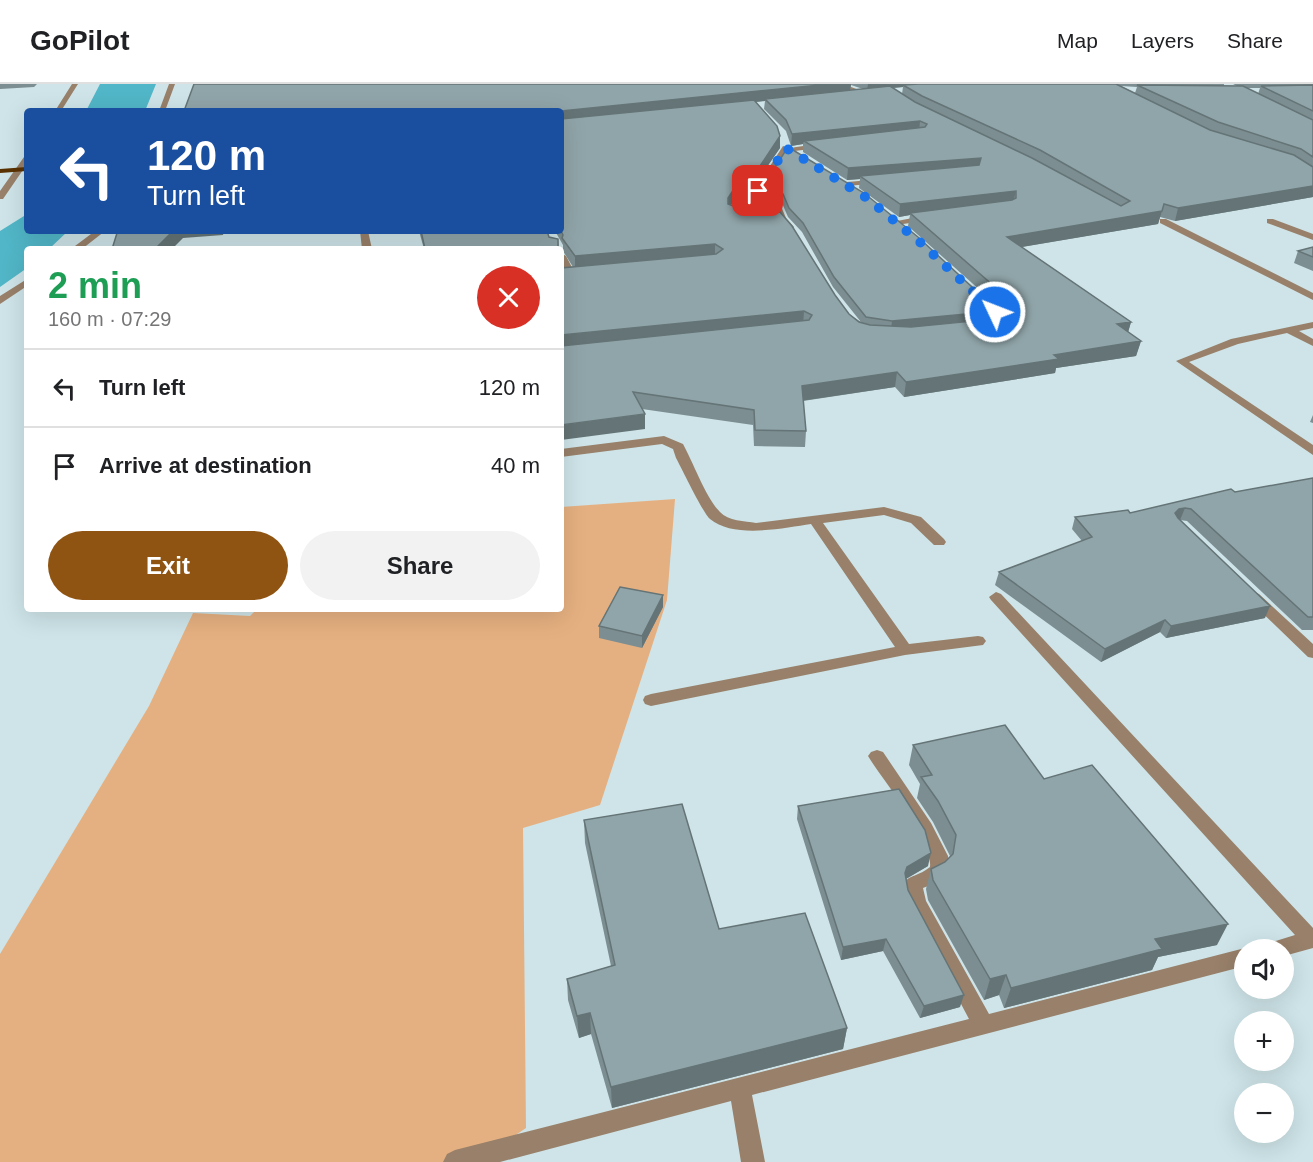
<!DOCTYPE html>
<meta charset="utf-8">
<style>
body{margin:0;font-family:Arial,sans-serif;background:#f2f2f2;color:#202124;height:100vh;display:flex;flex-direction:column;font-size:22px;white-space:nowrap}
*{box-sizing:border-box;margin:0}
p{font-size:20px;color:#757577}
.icon{flex:none;width:33px;height:33px;fill:none;stroke:currentColor;stroke-width:2;stroke-linecap:round;stroke-linejoin:round}
.map{position:relative;flex:1;overflow:hidden}
.drawer{position:absolute;left:24px;top:162px;width:540px;height:366px;display:flex;flex-direction:column;background:#fff;border-radius:6px;box-shadow:0 6px 24px #0002}
.drawer>*{flex:none}
.guide{position:absolute;left:24px;top:24px;width:540px;height:126px;border-radius:6px;box-shadow:0 6px 24px #0002;background:#1a4fa0;color:#fff;overflow:hidden}
.buttons{position:absolute;left:1234px;top:855px;display:grid;gap:12px}
.buttons a{display:grid;place-items:center;width:60px;height:60px;border-radius:50%;background:#fff;box-shadow:0 6px 24px #0002;font-size:30px}
.pin{position:absolute;display:grid;place-items:center;width:51px;height:51px;color:#fff;margin:-26px;border-radius:12px;box-shadow:0 3px 9px #0006}
.me{position:absolute;width:66px;margin:-33px;rotate:313deg;stroke-linejoin:round;filter:drop-shadow(0 0 4px #0008)}
.turn{display:flex;align-items:center;gap:21px;height:126px;padding:0 24px;font-size:27px}
.turn .icon{width:78px;height:78px;stroke-width:2.5}
.turn b{display:block;font-size:42px;line-height:51px}
.round{display:grid;place-items:center;flex:none;width:63px;height:63px;border-radius:32px;background:#f2f2f2}
.summary{display:flex;align-items:center;justify-content:space-between;height:102px;padding:0 24px}
h1{font-size:36px;font-weight:800;line-height:45px;color:#1e9e55}
.primary-button{display:flex;gap:12px;margin-top:auto;padding:12px 24px}
.primary-button a{flex:1;height:69px;border-radius:36px;background:#8f5411;color:#fff;font-size:24px;font-weight:800;line-height:69px;text-align:center}
.primary-button a+a{background:#f2f2f2;color:#202124}
ul{padding:0;list-style:none}
li{display:flex;align-items:center;gap:18px;height:78px;padding:0 24px;border-top:2px solid #e0e0e0}
li div{flex:1}
li b{display:block;font-size:22px}
li em{font-style:normal}
header{display:flex;align-items:center;gap:36px;box-sizing:border-box;height:84px;padding:0 30px;background:#fff;border-bottom:2px solid #e0e0e0}
header strong{font-size:28px}
nav{display:flex;gap:33px;margin-inline-start:auto;font-size:21px}
.map>svg:first-child{display:block}
.green{fill:#e5b081}
.water{fill:#51b6c7}
.lines{fill:none;stroke-linecap:round;stroke-linejoin:round}
.minor{fill:#98806a;fill-rule:evenodd}
.major{fill:#5a3201;fill-rule:evenodd}
.wall{fill:#7c8e91;fill-rule:evenodd}
.shaded-wall{fill:#657476}
.building{fill:#90a5a9;stroke:#657476;stroke-width:1.5}
.route{stroke:#1a73e8;stroke-width:10;stroke-dasharray:0 18}
</style>
<header>
<strong>GoPilot</strong>
<nav><a>Map</a><a>Layers</a><a>Share</a></nav>
</header>
<div class="map">
<svg width="1313" height="1078" viewBox="0 0 1313 1078">
<rect width="100%" height="100%" fill="#cee4e8"/>
<path class="green" d="M675 415 667 516 600 721 523 744 526 1044 476 1078H0V870L149 622 193 529 250 532 257 525H561V423Z"/>
<path class="water" d="M100 0H156L145 27H86Z
M27 127V147H68L49 165H27V184L0 203V147L24 132Z"/>
<g class="lines">
<path class="minor" d="M72 0H78L61 27H55Z
M169 0H175L165 27H159Z
M834 0H843L870 10 865 11Z
M823 59 826 63 787 68 762 106 780 120 786 134 794 143 793 145H787L778 135 773 123 758 111 743 120 737 128 738 130 748 134V138L731 134 729 128 737 116 755 105 783 62 790 64Z
M24 73H27V80L3 115H0V107Z
M883 95 884 97 880 99 847 102 843 100 847 98Z
M928 131 932 134 931 136 896 141 892 138Z
M1160 135H1166L1313 209V216L1160 139Z
M1267 135H1273L1313 150V156L1267 139Z
M95 147H105L82 165H71Z
M360 147H368L372 165H362Z
M561 169 566 172 576 191 574 193 566 191 561 181Z
M27 195V202L0 220V212Z
M1313 238V244L1299 247 1313 255V262L1287 249 1238 260 1189 278 1313 361V371L1176 277 1231 255Z
M664 352 683 360C693 378 706 414 720 428 728 437 745 437 756 439L884 423 921 433 944 455 946 458 944 461H934L911 439 884 431 823 439 909 560 978 552 983 553 986 557 983 561 905 571 651 622 645 620 643 616 645 612 651 610 895 563 811 440C783 444 734 455 710 435 703 429 682 385 676 374L673 365 662 360 561 373V365Z
M996 508 1001 510 1313 844V864L1284 872V866H1263L1266 860 1295 851 991 516 989 513Z
M1254 508 1259 510 1313 560V574L1308 573 1249 516 1247 513Z
M877 666 883 668 931 739 948 772C951 791 939 798 923 804L926 817 989 930 1245 864 1249 866H1245V882L752 1011 765 1078H741L731 1017 500 1078H443L447 1070 455 1066 969 935 907 818C899 787 911 798 930 783 933 756 883 697 868 672L871 668Z"/>
<path class="major" d="M27 83V87L0 89V85Z"/>
</g>
<path class="wall" d="M0 0H37L34 3 0 5Z
M194 0H1224V2H1237L1233 0H1313V113L1175 137 1160 133 1158 140 1021 163 1131 238 1128 248 1141 257 1136 272 1056 284 1055 289 904 313 895 303 803 317 806 347 805 363 754 362 753 341 642 325 645 330V345L561 184 573 183 563 167V161L555 147H561V27ZM851 1 863 5 850 6ZM1121 2 1137 3 1135 9ZM903 3 902 10 892 4ZM1246 4H1260L1258 10ZM765 17 764 25 786 47 791 62 803 60V68L847 96 860 95 859 104 899 133 910 131 908 142 1009 232 997 234 766 97 765 105 782 119 788 133 802 148 833 203 861 238 849 230 835 211 731 121 736 114 753 103 780 64 756 18Z
M419 147H547L549 153 558 155 559 165H424Z
M1313 163V187L1294 179 1298 167Z
M1313 331V339L1310 338Z
M1313 394V546H1302L1187 437 1180 436H1179L1265 534 1166 554 1160 548 1101 578 995 501 999 488 1082 457 1072 445 1075 433 1130 429 1235 408Z
M663 523 642 564 599 554V542Z
M913 661 1044 695 1217 861 1158 873 1152 886 1004 924 999 911 984 916 928 816 926 805 931 785 945 778 950 772 933 738 917 714 920 700 909 681Z
M798 722 928 782 906 795 908 806 960 923 920 934 883 867 841 876 797 735Z
M584 736 719 845 847 944 843 965 612 1024 591 950 579 954 568 916 567 895 611 882 585 759Z"/>
<path class="shaded-wall" d="M830 0H851L850 8 765 15V17L561 38V27Z
M868 0H930L903 1V3L867 6Z
M920 37 919 48 804 57 803 60 791 62 792 50Z
M780 52V64L753 103 736 114 727 127 728 114 736 102Z
M981 74 979 85 860 92V95L847 96 848 84Z
M1313 102V113L1175 137 1178 124Z
M1016 107 1013 119 910 129V131L899 133 900 120Z
M1162 127 1158 140 1004 166 1007 153Z
M173 147H224L223 151 183 154 172 165H155Z
M715 160V173L575 186V172Z
M804 227 803 241 561 266V251Z
M998 227 996 237 891 247 892 237Z
M1131 238 1127 252 1117 240Z
M1141 257 1136 272 1056 284 1055 289 904 313 906 298 1054 271Z
M897 288 895 303 800 317 802 302Z
M645 330V345L561 356V341Z
M1185 424 1180 436 1175 437V429L1179 425Z
M663 511V523L642 564V552Z
M1270 522 1265 534 1166 554 1171 542Z
M1165 536 1160 548 1101 578 1105 565Z
M931 769 928 782 904 796 907 783Z
M1228 840 1217 861 1158 873 1152 886 1004 924 1011 904 1155 855Z
M886 855 883 867 841 876 843 863Z
M1006 891 999 911 984 916 990 895Z
M964 911 960 923 920 934 924 922Z
M590 929 591 950 579 954 577 932Z
M847 944 843 965 612 1024 611 1003Z"/>
<path class="building" d="M194 0H830L561 27H184Z
M918 0H1116L1210 46 1294 71 1313 83V102L1178 124 1164 120 1162 127 1007 153 1131 238 1117 240 1141 257 1054 271 1059 275 906 298 897 288 802 302 806 347 755 346 754 326 633 308 645 330 561 341V262L809 236 812 231 804 227 561 251V184L716 170 723 165 715 160 575 172 562 154 563 151 561 147V35L754 16 777 42 780 52 754 91 736 102 728 114V120L752 129 780 128 792 142 835 211 849 230 859 238 870 241 911 243 1003 234 1018 230V223L910 129 1012 116 1016 114V107L900 120 860 92 979 81 981 74 848 84 804 57 925 43 927 40 920 37 792 50 786 36 765 15 890 2 915 18 1032 74 1121 122 1130 117 1040 66 922 12 903 1Z
M1137 1 1243 2 1313 36V73L1301 65 1218 38Z
M1313 1V27L1261 2Z
M788 63 864 109 918 153 998 227 892 237 866 233 834 193 803 139 789 124 783 110 766 97Z
M121 147H173L155 165H112L117 149 120 148Z
M421 147H547L549 153 558 155V165H425Z
M1313 163V173L1298 167Z
M1313 394V533H1308L1191 425 1185 424 1179 425 1175 429 1178 434 1270 522 1171 542 1165 536 1105 565 999 488 1092 453 1075 433 1128 426 1130 429 1231 405 1235 408Z
M620 503 663 511 642 552 599 542Z
M1005 641 1044 695 1092 681 1228 840 1155 855 1162 865 1011 904 1006 891 990 895 933 796 931 785 945 778 953 770 956 751 938 717 921 693 932 691 913 661Z
M899 705 925 746 931 769 907 783 905 789 908 806 964 911 924 922 886 855 843 863 798 722Z
M682 720 719 845 805 829 847 944 611 1003 590 929 577 932 567 895 615 881 584 736Z"/>
<g class="lines">
<path class="route" d="M758 107 786 64 867 114 921 159 995 228"/>
</g>
</svg>
<div class="buttons">
<a><svg class="icon" aria-label="sound" viewBox="0 0 24 24"><path d="M4 9h4l5-4v14l-5-4H4zM17 9q2 3 0 6"/></svg></a>
<a>+</a>
<a>−</a>
</div>
<div class="pin" style="left:758px;top:107px;background:#d93025"><svg class="icon" aria-label="arrive" viewBox="0 0 24 24"><path d="M6 21V4h12l-3 4 3 4H6"/></svg></div>
<svg class="me" style="left:995px;top:228px" viewBox="-20 -20 40 40"><circle r="17" fill="#1a73e8" stroke="#fff" stroke-width="3"/><path d="M0-11L8 9 0 5-8 9z" fill="#fff"/></svg>
<div class="guide">
<div class="turn"><svg class="icon" aria-label="left" viewBox="0 0 24 24"><path d="M17 20v-9H6M10 6l-5 5 5 5"/></svg><div><b>120 m</b>Turn left</div></div>
</div>
<section class="drawer">
<div class="summary"><div><h1>2 min</h1><p>160 m · 07:29</p></div><a class="round" style="background:#d93025;color:#fff"><svg class="icon" aria-label="close" viewBox="0 0 24 24"><path d="M6 6l12 12M18 6L6 18"/></svg></a></div>
<ul>
<li><svg class="icon" aria-label="left" viewBox="0 0 24 24"><path d="M17 20v-9H6M10 6l-5 5 5 5"/></svg><div><b>Turn left</b></div><em>120 m</em></li>
<li><svg class="icon" aria-label="arrive" viewBox="0 0 24 24"><path d="M6 21V4h12l-3 4 3 4H6"/></svg><div><b>Arrive at destination</b></div><em>40 m</em></li>
</ul>
<div class="primary-button"><a>Exit</a><a>Share</a></div>
</section>
</div>
